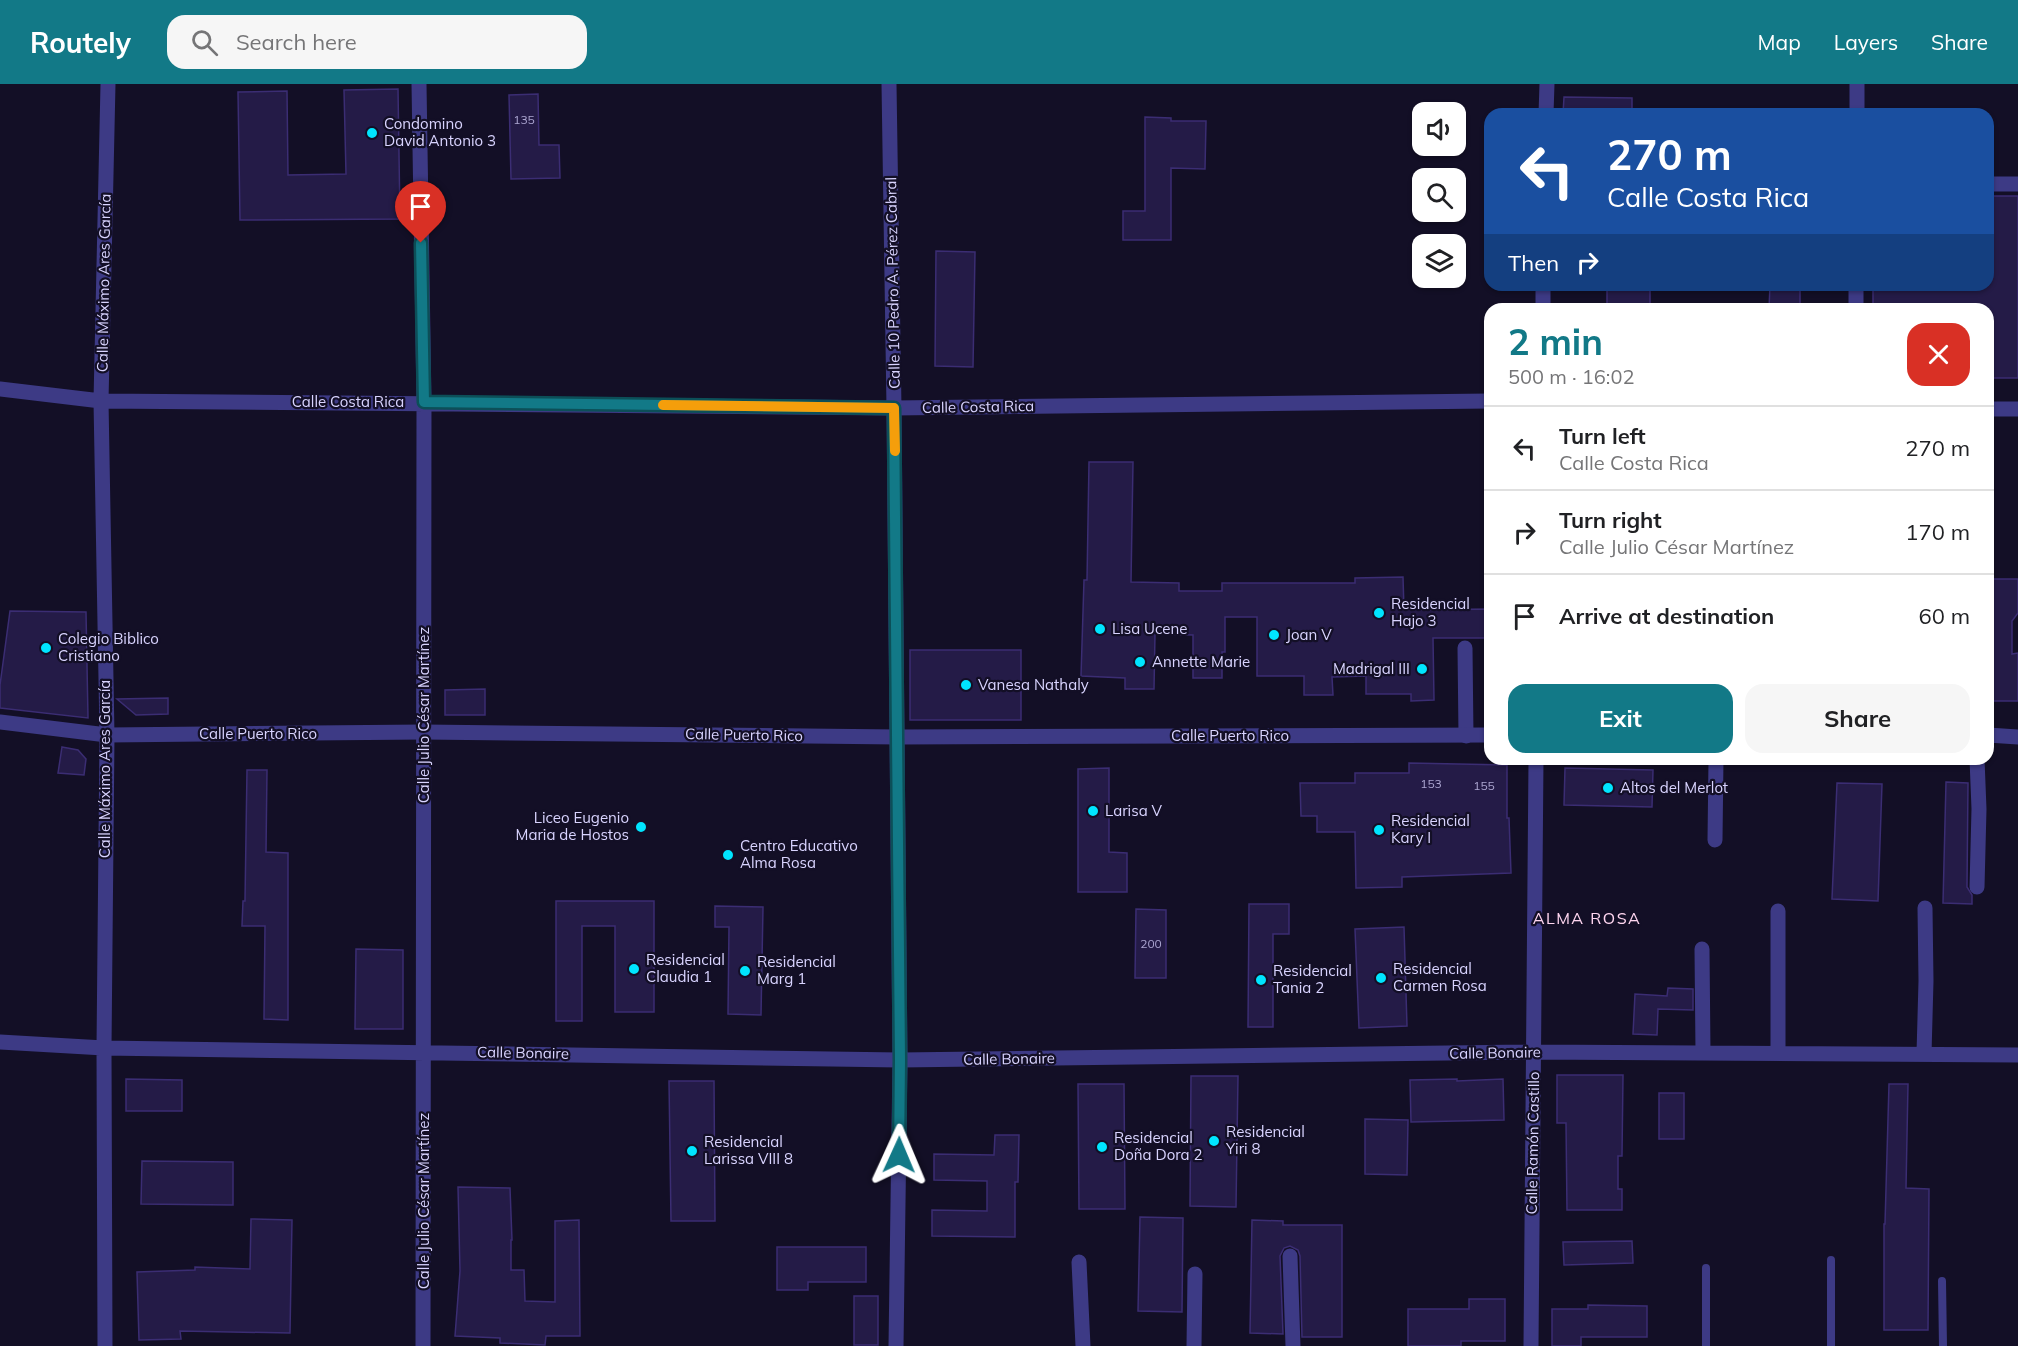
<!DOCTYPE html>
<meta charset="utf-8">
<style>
body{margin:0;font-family:Mulish,sans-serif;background:#f6f6f6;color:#202124;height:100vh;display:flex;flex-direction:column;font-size:22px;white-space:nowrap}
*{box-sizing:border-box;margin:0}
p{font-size:20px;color:#757577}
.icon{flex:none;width:33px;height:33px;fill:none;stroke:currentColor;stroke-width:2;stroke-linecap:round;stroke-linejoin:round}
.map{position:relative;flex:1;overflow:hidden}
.details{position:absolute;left:1484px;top:219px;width:510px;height:462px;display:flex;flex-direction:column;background:#fff;border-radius:18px;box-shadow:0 2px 4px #0004}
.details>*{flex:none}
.hud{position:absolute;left:1484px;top:24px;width:510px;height:183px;border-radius:18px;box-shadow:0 2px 4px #0004;background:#1a4fa0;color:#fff;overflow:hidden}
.buttons{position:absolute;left:1412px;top:18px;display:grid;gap:12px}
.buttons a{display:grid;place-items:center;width:54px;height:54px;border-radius:12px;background:#fff;box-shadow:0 2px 4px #0004;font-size:30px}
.pin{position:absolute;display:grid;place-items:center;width:51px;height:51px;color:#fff;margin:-62px -26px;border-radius:50% 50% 50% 0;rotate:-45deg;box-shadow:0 0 6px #0007}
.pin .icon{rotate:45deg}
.me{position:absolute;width:66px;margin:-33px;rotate:1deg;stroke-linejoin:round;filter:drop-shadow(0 0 4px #0008)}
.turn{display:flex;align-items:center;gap:21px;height:126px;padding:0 24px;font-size:27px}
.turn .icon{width:78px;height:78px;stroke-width:2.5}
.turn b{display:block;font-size:42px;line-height:51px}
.then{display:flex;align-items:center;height:57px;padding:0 24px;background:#0003;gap:12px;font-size:22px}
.round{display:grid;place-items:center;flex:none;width:63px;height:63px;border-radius:18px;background:#f6f6f6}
.summary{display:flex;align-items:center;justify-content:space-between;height:102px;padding:0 24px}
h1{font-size:36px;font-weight:700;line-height:45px;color:#127987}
.action{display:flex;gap:12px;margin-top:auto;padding:12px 24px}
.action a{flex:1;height:69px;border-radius:18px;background:#127987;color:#fff;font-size:24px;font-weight:700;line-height:69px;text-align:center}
.action a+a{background:#f6f6f6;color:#202124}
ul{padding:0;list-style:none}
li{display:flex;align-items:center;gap:18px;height:84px;padding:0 24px;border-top:2px solid #e0e0e0}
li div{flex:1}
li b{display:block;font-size:22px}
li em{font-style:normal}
header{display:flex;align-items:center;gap:36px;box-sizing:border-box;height:84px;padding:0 30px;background:#127987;color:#fff}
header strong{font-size:28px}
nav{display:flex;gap:33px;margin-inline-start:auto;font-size:21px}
.search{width:420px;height:54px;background:#f6f6f6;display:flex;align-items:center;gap:15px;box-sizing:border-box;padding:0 21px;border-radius:18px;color:#757577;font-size:22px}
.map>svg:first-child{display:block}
.building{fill:#241b47;stroke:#3b2d73;stroke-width:1.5}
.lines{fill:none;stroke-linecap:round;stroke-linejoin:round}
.service{stroke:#3d3a85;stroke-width:8}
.minor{stroke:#3d3a85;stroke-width:15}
.tertiary{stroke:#3d3a85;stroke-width:15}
.route-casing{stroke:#0c4f58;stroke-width:15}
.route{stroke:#127987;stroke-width:10}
.slow{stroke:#f59e0b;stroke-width:10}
.poi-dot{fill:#00e5ff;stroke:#130f26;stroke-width:2}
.labels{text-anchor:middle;stroke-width:4.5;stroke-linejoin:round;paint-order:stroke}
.number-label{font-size:12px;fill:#aca6d1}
.poi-label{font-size:15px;fill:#d9d4ff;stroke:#130f26;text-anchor:start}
.street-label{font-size:15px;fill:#d9d4ff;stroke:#130f26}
.neighbourhood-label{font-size:16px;letter-spacing:1.5px;fill:#ffd6f0;stroke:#130f26}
</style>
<header>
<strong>Routely</strong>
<div class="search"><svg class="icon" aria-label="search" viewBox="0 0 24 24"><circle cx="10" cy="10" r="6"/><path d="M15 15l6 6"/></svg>Search here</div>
<nav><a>Map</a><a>Layers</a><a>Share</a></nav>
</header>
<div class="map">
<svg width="2018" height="1262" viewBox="0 0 2018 1262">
<rect width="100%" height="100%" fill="#130f26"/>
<path class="building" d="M398 5 400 135 240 136 238 8 287 7 288 91 346 90 344 6Z
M538 10 539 61H559L560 94 511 95 509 11Z
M1564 13 1632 14V30H1563Z
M1145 33 1171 34V37H1206L1205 85 1171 84V156H1123V127H1145Z
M1988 112H2018V294H1988V225H1873V201H1988Z
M936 167 975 168 973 283 935 282Z
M1607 201H1650V225H1607Z
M1770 201H1800V225H1769Z
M1089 378H1133L1131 498 1179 499V507H1222V499H1355V494L1403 493 1404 526 1490 525V554H1433L1434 616 1411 617V610H1366V592L1332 593 1333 611H1304V592H1257V533H1225V568H1222V594H1193V551L1155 550 1154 605H1125V594L1081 592 1084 496H1087Z
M1988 495H2018V529L2012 537V570L2018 569V617H1989Z
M10 527 86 528 88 634 0 624V601Z
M910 566H1021V636H910Z
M485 605V631H445V606Z
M168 614V630L136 631 117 615Z
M62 663 78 666 86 675 84 691 58 689Z
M1409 679 1507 681V734H1509L1511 789 1402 793V803L1356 804 1355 748H1317V732H1301L1300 699H1355V689H1409Z
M1109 684V768L1127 769V808H1078V685Z
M1565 684 1653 686 1652 723 1564 721Z
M247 686H267L266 768 288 769V936L264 935 265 842H242L243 817H245Z
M1946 698 1968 699 1967 803 1972 811V820L1943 819Z
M1837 699 1882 700 1878 817 1832 815Z
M556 817H654V928H615V842H582V937H556Z
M1249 820H1289V850H1273V943H1248Z
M715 822 763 823 761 931 728 930 729 843H715Z
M1136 825 1166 826V894H1135Z
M1404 843 1407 942 1359 944 1355 845Z
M356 865 403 866V945H355Z
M1668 904 1693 905V926L1658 925 1657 951 1633 950 1635 910 1667 912Z
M1557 991H1623L1622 1072H1618V1105H1622V1126H1567L1566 1039H1557Z
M1191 992H1238L1236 1123 1190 1122Z
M126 995 182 996V1027H126Z
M1457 995V997L1503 995 1504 1036 1411 1038 1410 996Z
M669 997H714L715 1137H671Z
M1078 1000H1124L1125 1125H1079Z
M1889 1000H1908L1906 1104 1929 1105 1928 1246H1884V1140H1885Z
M1659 1009H1684V1055H1659Z
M1365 1035 1408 1036 1407 1091 1365 1090Z
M995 1051H1019L1018 1098H1015V1153L932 1152V1126L987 1127V1097L934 1096V1070L994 1071Z
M142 1077 233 1078V1121L141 1120Z
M458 1103 510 1104 512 1156H511V1186H524L525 1217 555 1218V1137L579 1136 580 1252H546L545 1261 500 1259V1254L455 1252 460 1187Z
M1140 1133 1183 1134 1182 1228 1138 1227Z
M251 1135 292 1136 290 1249 180 1247 181 1255 139 1256 137 1188 195 1186V1183L250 1185Z
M1252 1136 1283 1137V1141H1342V1253H1302L1300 1172 1298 1166 1290 1162 1284 1164 1280 1172 1283 1250 1250 1249Z
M1632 1157 1633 1179 1564 1181 1563 1158Z
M777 1163H866V1198H808V1206H777Z
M854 1212H878V1261H854Z
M1469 1215H1505V1257H1461V1262H1408V1225H1469Z
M1588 1221 1647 1222V1253H1581V1262H1552V1225H1588Z"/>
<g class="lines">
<path class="service" d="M1831 1176V1262
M1942 1197 1943 1262
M1706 1262V1184"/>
<path class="minor" d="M419 0 424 318 423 1262
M889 0 894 324 900 976 896 1262
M1546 30 1547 0
M1857 30V0
M1988 100H2018
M1543 225V201
M1856 225V201
M0 305 101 317 894 324 1490 317
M1988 325H2018
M1465 564 1466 652
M1977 675 1979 725 1977 803
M1715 756 1716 675
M1702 865 1703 968
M0 958 104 964 900 976 1534 968 2018 971
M1778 968V827
M1924 970 1926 897 1925 824
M1290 1172 1293 1262
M1079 1178 1083 1262
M105 1262 104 964 107 651 101 317 108 0
M1194 1262 1195 1190
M1531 1262 1536 675"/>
<path class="tertiary" d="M0 638 107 651 424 648 898 653 1490 651
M1988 651 2018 653"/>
</g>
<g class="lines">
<defs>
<path id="route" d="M421 159 424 318 894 324 900 976 899 1071"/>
</defs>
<use href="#route" class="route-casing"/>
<use href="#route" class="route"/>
<path class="slow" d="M663 321 894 324 895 367"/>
</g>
<g class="poi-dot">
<circle cx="372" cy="49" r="6"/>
<circle cx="1379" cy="529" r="6"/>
<circle cx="1100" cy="545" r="6"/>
<circle cx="1274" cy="551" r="6"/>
<circle cx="46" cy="564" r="6"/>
<circle cx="1140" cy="578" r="6"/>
<circle cx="1422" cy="585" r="6"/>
<circle cx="966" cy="601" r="6"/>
<circle cx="1608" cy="704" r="6"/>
<circle cx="1093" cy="727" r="6"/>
<circle cx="641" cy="743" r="6"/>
<circle cx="1379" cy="746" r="6"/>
<circle cx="728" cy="771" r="6"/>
<circle cx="634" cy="885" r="6"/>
<circle cx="745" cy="887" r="6"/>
<circle cx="1381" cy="894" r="6"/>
<circle cx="1261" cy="896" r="6"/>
<circle cx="1214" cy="1057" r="6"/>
<circle cx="1102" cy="1063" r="6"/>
<circle cx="692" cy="1067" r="6"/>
</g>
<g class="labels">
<g class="number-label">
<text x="524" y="40">135</text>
<text x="1431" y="704">153</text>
<text x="1484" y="706">155</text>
<text x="1151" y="864">200</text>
</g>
<g class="poi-label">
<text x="384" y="45">Condomino<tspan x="384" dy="17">David Antonio 3</tspan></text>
<text x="1391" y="525">Residencial<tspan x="1391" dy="17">Hajo 3</tspan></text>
<text x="1112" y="550">Lisa Ucene</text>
<text x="1286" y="556">Joan V</text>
<text x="58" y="560">Colegio Biblico<tspan x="58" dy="17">Cristiano</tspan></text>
<text x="1152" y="583">Annette Marie</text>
<text x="1410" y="590" text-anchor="end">Madrigal III</text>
<text x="978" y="606">Vanesa Nathaly</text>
<text x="1620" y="709">Altos del Merlot</text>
<text x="1105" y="732">Larisa V</text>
<text x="629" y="739" text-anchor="end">Liceo Eugenio<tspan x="629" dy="17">Maria de Hostos</tspan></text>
<text x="1391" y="742">Residencial<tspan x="1391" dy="17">Kary I</tspan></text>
<text x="740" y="767">Centro Educativo<tspan x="740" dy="17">Alma Rosa</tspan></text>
<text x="646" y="881">Residencial<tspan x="646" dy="17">Claudia 1</tspan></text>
<text x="757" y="883">Residencial<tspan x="757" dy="17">Marg 1</tspan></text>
<text x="1393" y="890">Residencial<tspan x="1393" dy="17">Carmen Rosa</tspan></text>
<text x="1273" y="892">Residencial<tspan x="1273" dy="17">Tania 2</tspan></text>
<text x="1226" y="1053">Residencial<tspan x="1226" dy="17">Yiri 8</tspan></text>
<text x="1114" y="1059">Residencial<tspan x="1114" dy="17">Doña Dora 2</tspan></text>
<text x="704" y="1063">Residencial<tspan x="704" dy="17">Larissa VIII 8</tspan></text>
</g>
<g class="street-label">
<text transform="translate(104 199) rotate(-89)" y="5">Calle Máximo Ares García</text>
<text transform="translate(893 199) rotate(-91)" y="5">Calle 10 Pedro A. Pérez Cabral</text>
<text x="348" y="323">Calle Costa Rica</text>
<text transform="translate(978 323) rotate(-1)" y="5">Calle Costa Rica</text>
<text transform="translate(424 631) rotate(-90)" y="5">Calle Julio César Martínez</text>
<text x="258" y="655">Calle Puerto Rico</text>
<text transform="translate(744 651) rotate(1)" y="5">Calle Puerto Rico</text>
<text x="1230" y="657">Calle Puerto Rico</text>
<text transform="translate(105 685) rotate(-90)" y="5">Calle Máximo Ares García</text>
<text transform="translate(523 969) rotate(1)" y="5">Calle Bonaire</text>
<text transform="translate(1495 969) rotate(-1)" y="5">Calle Bonaire</text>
<text transform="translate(1009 975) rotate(-1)" y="5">Calle Bonaire</text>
<text transform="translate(1533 1059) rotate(-89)" y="5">Calle Ramón Castillo</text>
<text transform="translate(424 1117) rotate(-90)" y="5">Calle Julio César Martínez</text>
</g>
<g class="neighbourhood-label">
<text x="1587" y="840">ALMA ROSA</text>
</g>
</g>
</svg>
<div class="buttons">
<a><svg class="icon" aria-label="sound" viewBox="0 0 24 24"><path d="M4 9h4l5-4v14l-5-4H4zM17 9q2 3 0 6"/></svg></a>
<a><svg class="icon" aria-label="search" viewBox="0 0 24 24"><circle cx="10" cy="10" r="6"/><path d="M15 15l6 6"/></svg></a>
<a><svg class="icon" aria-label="layers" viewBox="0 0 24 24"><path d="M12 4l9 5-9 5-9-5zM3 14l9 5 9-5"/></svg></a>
</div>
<div class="pin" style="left:421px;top:159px;background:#d93025"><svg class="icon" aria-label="arrive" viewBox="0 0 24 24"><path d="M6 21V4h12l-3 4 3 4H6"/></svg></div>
<svg class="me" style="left:899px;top:1071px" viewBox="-20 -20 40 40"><path d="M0-17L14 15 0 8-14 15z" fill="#127987" stroke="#fff" stroke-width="4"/></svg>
<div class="hud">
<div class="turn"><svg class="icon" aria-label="left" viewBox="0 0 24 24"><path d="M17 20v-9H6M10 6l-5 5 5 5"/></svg><div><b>270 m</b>Calle Costa Rica</div></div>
<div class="then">Then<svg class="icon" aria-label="right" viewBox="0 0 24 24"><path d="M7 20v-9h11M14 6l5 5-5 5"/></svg></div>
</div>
<section class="details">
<div class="summary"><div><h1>2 min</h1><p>500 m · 16:02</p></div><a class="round" style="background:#d93025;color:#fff"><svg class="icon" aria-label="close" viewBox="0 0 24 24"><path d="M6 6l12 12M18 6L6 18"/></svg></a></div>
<ul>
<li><svg class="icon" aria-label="left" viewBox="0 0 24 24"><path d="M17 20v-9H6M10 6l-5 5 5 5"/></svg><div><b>Turn left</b><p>Calle Costa Rica</p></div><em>270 m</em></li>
<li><svg class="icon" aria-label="right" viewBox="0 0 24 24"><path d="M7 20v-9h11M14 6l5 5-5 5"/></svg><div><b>Turn right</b><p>Calle Julio César Martínez</p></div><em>170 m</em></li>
<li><svg class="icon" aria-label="arrive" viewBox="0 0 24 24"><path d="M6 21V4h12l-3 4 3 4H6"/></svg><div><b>Arrive at destination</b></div><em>60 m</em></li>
</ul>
<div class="action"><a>Exit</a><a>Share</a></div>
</section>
</div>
